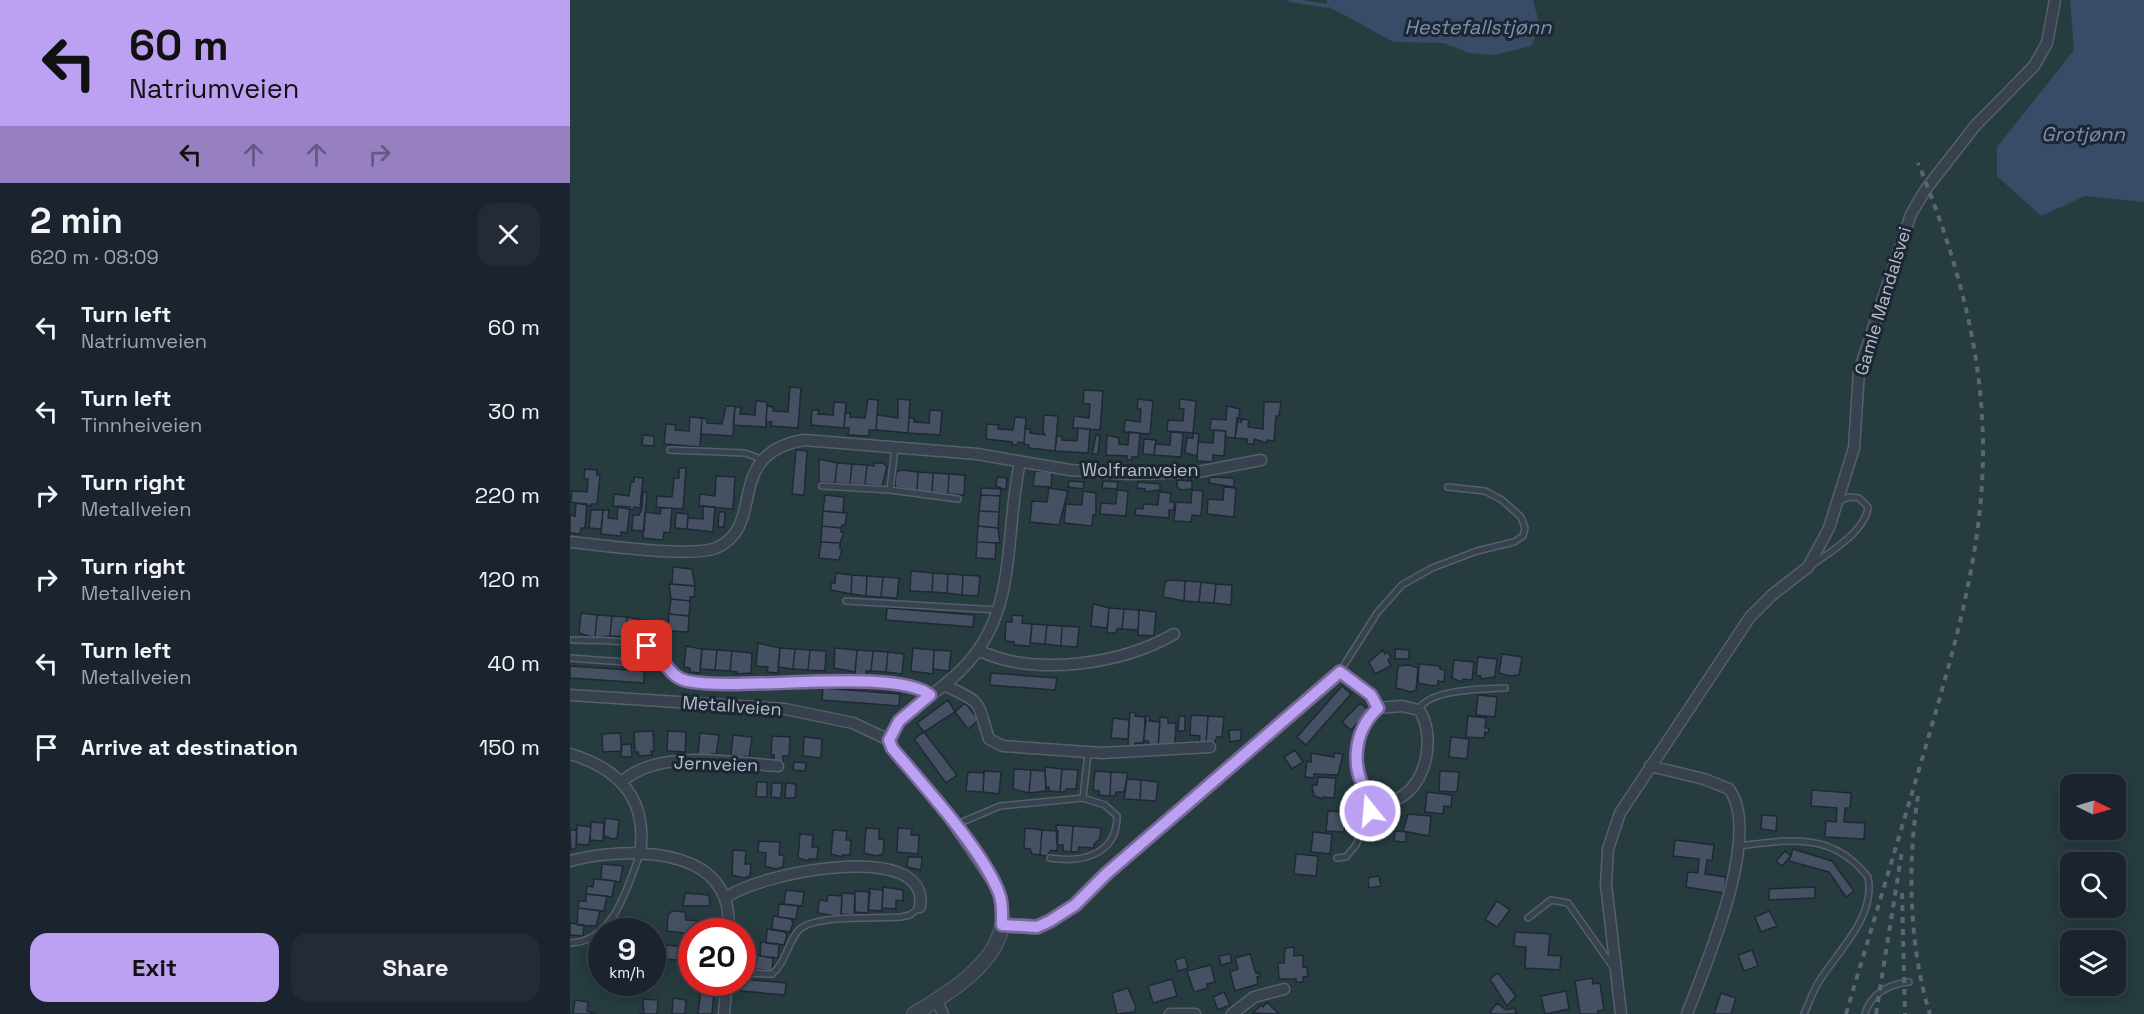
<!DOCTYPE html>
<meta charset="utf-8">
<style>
body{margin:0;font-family:"Space Grotesk",sans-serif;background:#242b36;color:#f1f3f6;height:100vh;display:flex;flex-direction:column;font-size:22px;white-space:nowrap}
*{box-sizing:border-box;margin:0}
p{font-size:20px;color:#a0a4aa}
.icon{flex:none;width:33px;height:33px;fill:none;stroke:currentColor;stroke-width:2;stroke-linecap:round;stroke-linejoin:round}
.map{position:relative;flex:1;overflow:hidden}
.panel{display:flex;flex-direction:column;background:#1b232e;width:570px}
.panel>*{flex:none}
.top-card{background:#bca0f2;color:#111;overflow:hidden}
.needle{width:39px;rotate:95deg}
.controls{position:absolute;left:1490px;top:774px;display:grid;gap:12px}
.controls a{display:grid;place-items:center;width:66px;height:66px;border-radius:12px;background:#1b232e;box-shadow:0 3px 15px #0003,0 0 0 2px #39404a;font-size:30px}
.speed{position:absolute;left:18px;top:918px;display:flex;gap:12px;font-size:30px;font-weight:700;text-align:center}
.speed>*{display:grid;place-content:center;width:78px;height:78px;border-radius:50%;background:#1b232e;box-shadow:0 3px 15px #0003,0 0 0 2px #39404a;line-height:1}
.speed small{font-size:15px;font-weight:400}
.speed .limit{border:9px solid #d22;background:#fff;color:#111}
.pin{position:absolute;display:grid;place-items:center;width:51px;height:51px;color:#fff;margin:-26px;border-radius:12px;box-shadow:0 3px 9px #0006}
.me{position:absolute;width:66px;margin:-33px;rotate:343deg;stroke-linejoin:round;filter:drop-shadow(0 0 4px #0008)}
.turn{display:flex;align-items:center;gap:21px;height:126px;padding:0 30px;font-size:27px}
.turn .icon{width:78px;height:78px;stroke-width:2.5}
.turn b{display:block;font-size:42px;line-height:51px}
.lanes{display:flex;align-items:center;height:57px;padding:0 30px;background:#0003;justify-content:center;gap:30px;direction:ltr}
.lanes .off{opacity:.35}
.round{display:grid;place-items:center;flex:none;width:63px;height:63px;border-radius:18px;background:#242b36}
.head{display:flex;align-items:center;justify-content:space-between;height:102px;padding:0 30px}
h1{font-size:36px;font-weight:700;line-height:45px}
.cta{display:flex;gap:12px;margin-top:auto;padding:12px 30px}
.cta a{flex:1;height:69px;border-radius:18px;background:#bca0f2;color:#111;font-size:24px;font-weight:700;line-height:69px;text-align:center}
.cta a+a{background:#242b36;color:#f1f3f6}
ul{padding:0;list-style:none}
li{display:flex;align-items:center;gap:18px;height:84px;padding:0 30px}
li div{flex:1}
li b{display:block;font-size:22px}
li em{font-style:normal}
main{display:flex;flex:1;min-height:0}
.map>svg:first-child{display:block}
.green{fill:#263c3f;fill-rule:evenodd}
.water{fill:#394c67}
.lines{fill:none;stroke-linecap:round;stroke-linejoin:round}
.stream{stroke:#394c67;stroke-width:4}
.building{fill:#455162;stroke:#1f2835;stroke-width:1.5}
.service-casing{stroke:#565f6c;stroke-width:8}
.minor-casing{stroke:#565f6c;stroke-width:13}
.tertiary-casing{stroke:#565f6c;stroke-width:16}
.service{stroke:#38414e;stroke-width:5}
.minor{stroke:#38414e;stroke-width:10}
.tertiary{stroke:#38414e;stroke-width:14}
.rail{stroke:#5a6575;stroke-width:4;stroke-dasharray:6 6;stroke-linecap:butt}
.route-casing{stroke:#7a689d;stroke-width:15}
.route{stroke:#bca0f2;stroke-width:10}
.labels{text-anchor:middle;stroke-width:6;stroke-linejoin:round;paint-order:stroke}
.street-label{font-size:18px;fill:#b4bcc9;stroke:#1d2633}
.water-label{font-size:20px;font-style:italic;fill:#7c92b1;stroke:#1d2633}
</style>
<main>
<section class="panel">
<div class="top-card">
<div class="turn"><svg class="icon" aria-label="left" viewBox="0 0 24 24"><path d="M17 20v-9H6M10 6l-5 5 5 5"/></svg><div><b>60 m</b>Natriumveien</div></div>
<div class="lanes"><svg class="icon" aria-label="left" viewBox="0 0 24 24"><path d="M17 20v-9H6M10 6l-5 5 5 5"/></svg><svg class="icon off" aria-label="ahead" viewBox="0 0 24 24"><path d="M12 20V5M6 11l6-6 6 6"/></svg><svg class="icon off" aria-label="ahead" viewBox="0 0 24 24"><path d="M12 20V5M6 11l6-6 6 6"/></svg><svg class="icon off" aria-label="right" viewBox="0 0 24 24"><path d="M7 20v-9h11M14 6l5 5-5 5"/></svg></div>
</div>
<div class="head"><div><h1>2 min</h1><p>620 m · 08:09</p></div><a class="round"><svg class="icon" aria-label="close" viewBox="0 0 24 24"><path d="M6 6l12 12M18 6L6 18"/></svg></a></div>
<ul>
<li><svg class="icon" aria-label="left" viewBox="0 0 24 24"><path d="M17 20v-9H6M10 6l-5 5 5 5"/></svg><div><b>Turn left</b><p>Natriumveien</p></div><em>60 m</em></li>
<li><svg class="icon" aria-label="left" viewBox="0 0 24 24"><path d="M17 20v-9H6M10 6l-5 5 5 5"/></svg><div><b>Turn left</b><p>Tinnheiveien</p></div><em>30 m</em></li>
<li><svg class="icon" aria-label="right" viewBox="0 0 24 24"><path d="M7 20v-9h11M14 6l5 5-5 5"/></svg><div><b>Turn right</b><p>Metallveien</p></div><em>220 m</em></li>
<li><svg class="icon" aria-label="right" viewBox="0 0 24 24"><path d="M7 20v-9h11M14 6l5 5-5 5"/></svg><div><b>Turn right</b><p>Metallveien</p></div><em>120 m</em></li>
<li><svg class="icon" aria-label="left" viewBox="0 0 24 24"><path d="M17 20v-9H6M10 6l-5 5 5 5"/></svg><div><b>Turn left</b><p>Metallveien</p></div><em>40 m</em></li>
<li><svg class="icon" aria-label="arrive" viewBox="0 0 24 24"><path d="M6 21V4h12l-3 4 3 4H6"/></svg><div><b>Arrive at destination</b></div><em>150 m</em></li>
</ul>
<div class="cta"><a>Exit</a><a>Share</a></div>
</section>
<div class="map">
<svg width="1574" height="1014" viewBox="0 0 1574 1014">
<rect width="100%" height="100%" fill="#242f3e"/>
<path class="green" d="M0 0H1574V1014H0ZM1500 784H1545V830H1500ZM1500 862H1545V908H1500ZM32 932H82V982H32ZM122 932H172V982H122ZM1500 940H1545V986H1500Z"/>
<path class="water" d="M757 0H963L970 27 961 46 924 55 899 53 874 43 824 42 757 6Z
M1500 0H1574V202L1515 196 1471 216 1427 176V147L1504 50Z"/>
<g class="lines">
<path class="stream" d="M720 0 757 6"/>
</g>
<path class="building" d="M220 387 231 388 228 428 201 426 202 422H196L197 406 203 407V411L218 412Z
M514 390 533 391 530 430 503 428 504 416 519 418 520 404H513Z
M298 399 308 400 306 430H299V436L278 435 279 428H274L275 413H280V417L295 418Z
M328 399 340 400 338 433 306 430 307 415 328 418Z
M568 399 583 401 580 434 554 432 555 420 570 422 571 409H567Z
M610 399 626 401 623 433 597 431 598 420 613 421 614 409 609 408Z
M186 401 197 402 196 427 163 425 165 407H171L170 414 185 415Z
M264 402 276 403 274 428 241 425 242 410H249L248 414 263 415Z
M694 402H711L709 416H706L704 441 697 440V443L684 439V444H677V439L665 438 667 418 671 419 670 423 673 419 679 420 678 427 693 429Z
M156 406H165L163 436 131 434 132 418 137 419V423L152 424Z
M657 406 670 409 665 438 655 437 656 431 640 430 641 419 656 420Z
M360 410 372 411 370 435 338 433 339 418H344V422L359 423Z
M474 415 488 416 485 451 459 448V445L454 444 455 429H460V433L475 435 473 432Z
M120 417 132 418 130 447 94 444 96 424 106 425 105 430 119 431Z
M445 417 456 418 454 443 448 442 447 445H442V442L416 439 417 424 429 425 428 429 443 430Z
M508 428 520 429 518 453 485 451 487 436H492V440L507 441Z
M644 430 656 431 654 456 643 455V462L627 461 628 442 643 443Z
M559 432 570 433 568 457H562V460H557V456L536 455 537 435 549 438V444L558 445Z
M601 432 613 433 611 457 584 455 585 444 600 445Z
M623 433 629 434 627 456 615 453 617 438H623Z
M73 435 84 436V446L72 445Z
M526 435H530L528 454H522Z
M574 439 586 440 584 455 573 454Z
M226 450 237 451 234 495 222 494Z
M249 459 267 463 265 483 249 482Z
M267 463 282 464 280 484 265 483Z
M304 463H313L317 467 312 486 295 485 297 465 304 466Z
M282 464 297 465 295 485 280 484Z
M109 468H116L113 509 86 507 87 496 102 497 104 478H109Z
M15 469 27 470V475H30L27 504H21V506L1 502 2 491 17 492 18 479H14Z
M332 470 348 472 347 491 325 487 326 472Z
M465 471 482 472 481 487 463 486Z
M348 472 363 473 362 493 347 491Z
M363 473 379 474 378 494 362 493Z
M379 474 395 475 394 495 378 494Z
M146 476 165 477 163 509 129 506 130 494 145 496Z
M64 477 73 478 70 508 64 507 63 510 43 506 44 494 59 496 61 482H64Z
M427 477 437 478 436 490 426 486Z
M640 477 664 478V487L639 483Z
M607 480 622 481V489L611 490 607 487Z
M499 481 514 482 513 489 498 487Z
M533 481 548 482 547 489 532 488Z
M568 482 590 484V490L575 492V489L567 488Z
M654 487 666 488 664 517 637 514 638 499 653 500Z
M411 488 431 489 430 496 411 495Z
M479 488 498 491 489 525 460 522 462 501 477 502Z
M547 490 558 491 556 516 530 514 531 503 546 504Z
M622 490 633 491 631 516 622 515 621 522 604 521 606 502 621 503Z
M513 491 526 493V515H523L522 526 494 523 496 504 512 505Z
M73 492 77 493 74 531 62 530 63 515H69L72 508Z
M589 492 601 493 600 502H604V510H599V518L565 515 566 508 573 509V504L588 505Z
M255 495 274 497 273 513 253 511Z
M411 495 430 496 429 512 409 511Z
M6 503 17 504 15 528H11L10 534 0 533V515L5 516Z
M48 506 60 507 57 533 51 532V536L31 534 33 510H39L38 518 47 519Z
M133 506 145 507 143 532 117 529 118 518 133 519Z
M91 508H102L100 533 94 532 93 540 73 538 75 512 90 514Z
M21 510H33L31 529 19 528Z
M253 511 277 513 275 525H272L271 528 252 526Z
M409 511 429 512 428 528 408 526Z
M149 512H155L154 527H148Z
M106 513 118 514 117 529 105 528Z
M252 526 271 528V532H274L270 543 251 542Z
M408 526 428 528 430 543 407 542Z
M251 542 270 543V549L272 550 269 560 249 558Z
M407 542 426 543 425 559 406 558Z
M103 567 122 569 125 586 102 584Z
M341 571 363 573 362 592 340 591Z
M266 573 282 575 281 594 261 590V583H265Z
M363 573 378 574 377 593 362 592Z
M378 574 393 575 392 595 377 593Z
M282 575 297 576 296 596 281 594Z
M393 575 410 576 408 596 392 595Z
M297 576 313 577 311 597 296 596Z
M313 577 329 578 327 598 311 597Z
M599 580 615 581 614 601 593 597 595 582Z
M615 581 631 582 629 602 614 601Z
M631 582 646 584 644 603 629 602Z
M99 584 125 586 124 597H120V601L101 599Z
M646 584 662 585 661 605 644 603Z
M101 599 120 601 119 616 99 614Z
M523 604 539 608 537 628 521 626Z
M317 608 404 615 403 627 316 620Z
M539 608 554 609 552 629 548 628 545 633H537Z
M554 609 569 610 568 630 552 629Z
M569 610 586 612 584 636 568 635Z
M11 613 27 615 25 638 9 633Z
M99 614 119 616 118 632 98 631Z
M27 615 42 616 40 636 25 638Z
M442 615 453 616 452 623 462 624 460 646 444 645V642L435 641 436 622H442Z
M42 616 57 617 56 637 40 636Z
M57 617 76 621 72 638 56 637Z
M462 624 477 625 475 644 460 643Z
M477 625 492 626 491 646 475 644Z
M492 626 509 627 507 647 491 646Z
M188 643 210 648 208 673 197 672 198 667 186 666Z
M116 646 132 649 130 673 120 672V668L114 667Z
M210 648 225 649 223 669 208 667Z
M265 648 287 650 285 672 264 668Z
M343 648 364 650 363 674 341 671Z
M132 649 147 650 145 670 130 669Z
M225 649 240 650 238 670 223 669Z
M825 649 839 650V659H825Z
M147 650 162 651 160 671 145 670Z
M240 650 256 651 255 671 238 670Z
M287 650 303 651 301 671H296V676L285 675Z
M364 650 381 651 379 671 363 669Z
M813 650 815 654 818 652 821 658 818 660 821 666 805 674 799 662Z
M162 651 182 653 181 673 166 674 167 672 160 671Z
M303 651 318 652 316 672 301 671Z
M318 652 334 654 332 674 316 672Z
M932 654 952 657 949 675 940 676 929 673Z
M908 657 927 659 925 677 911 679V676L906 675Z
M884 660 904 662 902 680 893 679 892 682 882 678Z
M849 664 870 666V669L875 670 874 682 868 681V685L863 686 848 683Z
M839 665 848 668 846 690 841 692 826 688 828 666Z
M0 666 74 671V683L0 678Z
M421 673 487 678 485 690 420 685Z
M772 686 781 694 736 745 727 737Z
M253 688 330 694 329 706 252 700Z
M908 695 927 697 925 717 906 715Z
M378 700 385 712 354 732 347 723Z
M395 703 409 720 398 729 385 712Z
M790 703 799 711 781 730 772 722Z
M560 712 566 713 565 716 575 717 576 721 573 743H565V746H558Z
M621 715 638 716 636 743 629 742 630 736 620 735Z
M575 716 580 717 579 721 590 722 588 748 581 747 578 741H574Z
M609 716H615V731H608Z
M638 716 654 717 652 737H647L643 745 636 743Z
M898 716 916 718 915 728H919L918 733 915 732 914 738 896 737Z
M590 717 598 718V723H606L605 743 588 748Z
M543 718 559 720 558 739 541 738Z
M659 730H671V740L660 742Z
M83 731 84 751H81L82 755 69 756 68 752H65L64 732Z
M98 731 116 732 115 752 97 751Z
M354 732 387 775 376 783 344 739Z
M50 733 52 751 33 752 32 734Z
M130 733 149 735 146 754H141L140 757 128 755Z
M163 735 182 737 179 757 174 756 173 758 161 755Z
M202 736 220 737 219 756H213V762L204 761V755H201Z
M234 737 252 739 251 758 233 756Z
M881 737 899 739 897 759 879 757Z
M61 744 62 757H51V745Z
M725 750 733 762 722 769 714 757Z
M741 753 764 757V753L773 754 768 775 744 774V778L735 777 737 761 741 762Z
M224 762 236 763 235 771 223 770Z
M475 767 492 769 490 792 479 791V787H476Z
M444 769 461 770 459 793 443 789Z
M492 769 508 770 506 789H496L495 792H490Z
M461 770 475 771 476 791 459 793Z
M414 771 431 772 429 794 413 792Z
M525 771 541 772 540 796 529 795V791L523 790Z
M870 771 889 772 887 792 869 791Z
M398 772 414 773 413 792 396 791Z
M541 772 558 773 554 792H546L545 796H540Z
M748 777 766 778 764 798 753 797V799L744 796 742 785H747Z
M557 779 571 780 570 800 554 799Z
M571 780 588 782 586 801 570 800Z
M187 782H197V797H186Z
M202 783H212L211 798 201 797Z
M216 783 226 784 225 798H215Z
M1242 790 1281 793 1280 808H1275L1274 822 1295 823 1294 839 1255 837 1256 821 1266 822 1267 808 1241 806Z
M857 792 882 795 881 807 874 806 873 814 855 812Z
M758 811 776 812 774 832 756 831Z
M838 814 861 816 859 836 833 831Z
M1192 815 1207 816 1206 831 1191 829Z
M35 818 49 820 47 838 42 839 34 836Z
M21 822 34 823 33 841 20 840Z
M7 825 21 827 19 845 6 844Z
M486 825 503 826 501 852 493 851V845H487Z
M503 826 531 828 530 839 524 844V848L509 847 508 852H501Z
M296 828 309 829V839H314L313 854 306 856 294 853Z
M328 828 342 829 341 835H349L348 854 327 852Z
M455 828 472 830 470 855 462 854 460 849 454 848Z
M0 830H6L7 837 6 848 1 850Z
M263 830 277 831 276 840H281L280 855H272V857L261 854Z
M472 830 488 831 487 851 481 850 477 856 470 855Z
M825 831 836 832V842L824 841Z
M743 832 762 834 760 854 741 852Z
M230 834 243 835 242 847H248L247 859H239V861L228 858Z
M1105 840 1144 845 1142 861 1137 860 1135 874 1156 877 1154 893 1116 887 1118 872 1128 873 1129 859 1103 856Z
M189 841 210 842 209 855H214L213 867 205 869 195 866 196 853 188 852Z
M1223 849 1262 861 1284 891 1276 897 1259 872 1219 861Z
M163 850 176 851 175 864H181L180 876 174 878 162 875Z
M1215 851 1221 856 1212 866 1206 861Z
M726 854 748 856 746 876 724 874Z
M338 857H352L351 870 337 867Z
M32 864 53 866 50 882 31 879Z
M809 876 811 886 799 888 798 878Z
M24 879 45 881 42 897 16 894 17 886 23 887Z
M313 887 333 890V901L326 900V909L312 908Z
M1245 887V898L1199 900V889Z
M299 889 313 890 312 911 298 910Z
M216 890 234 892 232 906 214 904Z
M285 891 300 892 298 913 285 912Z
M115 893 139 895 140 906H113Z
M272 893 285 894 284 915 271 914Z
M16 894 37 896 34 911 8 908 9 901H16Z
M258 895 272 896 271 917 248 913 249 900 257 901Z
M927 901 940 910 927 927 915 919Z
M209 904 228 906 226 919 208 917Z
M8 908 30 911 26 926 7 925Z
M102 911 115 912 116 920 130 921 131 932H122V934L97 931 98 915Z
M1199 911 1207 926 1191 932 1185 917Z
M203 916 221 919 223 923 220 932 202 929Z
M0 923 14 925 13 936 0 935Z
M197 929 215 932 217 935 214 945 196 943Z
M945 932 980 934 978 955 991 956 990 970 955 968 956 947 944 946Z
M191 942 209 944 208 958 190 956Z
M96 945 122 948 119 961 95 959Z
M18 946 32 947 31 970H18Z
M724 947V956L733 955V967H737L738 976 733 977V982H726V979H709L708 963H714L715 948Z
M1182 950 1188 966 1174 971 1168 955Z
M660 954 662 962 651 965 649 956Z
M680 954 686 973 689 972 690 976 687 977 688 984 665 991 660 972 668 969 665 958Z
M185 955 203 958 202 971 184 969Z
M615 957 618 968 608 971 605 960Z
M641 965 645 982 637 984 638 988 624 992 617 971Z
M928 973 946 996 937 1006 920 979Z
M1022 978 1023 984 1030 983 1034 1010 1028 1011V1014H1010L1005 981Z
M173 979 216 983 215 995 171 991Z
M602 979 607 996 583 1003 578 986Z
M558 988 566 1007 564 1012 547 1014 542 993Z
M131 989 144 991 142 1014H128Z
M996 991 999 1009 975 1014 971 996Z
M654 992 660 1005 648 1010 643 997Z
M1151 993 1166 998 1161 1014H1144Z
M103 998 116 1000 115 1014H102Z
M73 999 88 1000 87 1014H69H74Z
M5 1000 18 1002 17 1011 26 1014H3Z
M697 1002 709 1014 683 1013 691 1005 693 1007Z
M927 1003 936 1010 945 1008 946 1014H949H922L920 1012Z"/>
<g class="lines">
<defs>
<path id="service" d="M100 450 175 453 191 459
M252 486 320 490 325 448
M320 490 388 499
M1242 565C1260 552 1296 531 1298 507L1289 498 1279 497 1269 501
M276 601 428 610
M3 640C26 641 90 636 95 666
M0 658 82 664C98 667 106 679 118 681 180 691 244 680 307 683 325 684 345 682 360 695
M771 670 807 613 832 585 862 568 907 551 944 542 953 536 955 528 951 517 932 500 915 491 878 487
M849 710C857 689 915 689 935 688
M385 825 430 806 513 798 518 753
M1168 846C1219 840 1262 831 1298 877 1306 916 1269 950 1250 980 1243 990 1239 1003 1234 1014
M480 858C512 863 547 855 547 816L535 805 513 798
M767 858 776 857 786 845 803 800
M958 918 981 900 998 903 1043 967
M0 943C44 942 57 887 70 854
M172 973 202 974C216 963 217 943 229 930 244 914 308 919 331 917L340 915 350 907
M1295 1014C1300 994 1319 984 1339 982"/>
<path id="minor" d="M450 462C432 546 452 626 374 685 415 704 406 700 419 739L433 746 532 753 640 747
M0 542C31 545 120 558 146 548 198 526 152 454 234 440L407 454 500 470 559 474 628 472 691 460
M410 651C466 677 552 664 604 634
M770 672 801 695 808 708
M0 695 215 709 283 723 319 740 322 748 379 817 426 886 431 901 432 925
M832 706 849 710C865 733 858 778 834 795 825 802 814 801 803 800 779 774 782 732 808 708Z
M319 740 329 721 374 685
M0 754C50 769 78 799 70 854
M1080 766 1134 779 1159 789C1193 834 1135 966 1117 1014
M53 781C89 748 163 763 208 766
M0 861C45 849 136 844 155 899 159 909 159 921 159 932
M155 899C182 874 362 837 350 907
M366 999 373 1014
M154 1014 157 982
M600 1014H625
M662 1014 684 997 714 989
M1051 1014 1036 884 1038 849 1050 813 1180 617 1202 595 1238 567 1259 528 1284 448 1289 371 1341 214 1356 189 1405 126 1464 66 1477 43 1485 0"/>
<path id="tertiary" d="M344 1014C377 994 426 965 432 925L467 927 480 921 505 905 536 874 770 672"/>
</defs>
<use href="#service" class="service-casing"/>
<use href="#minor" class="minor-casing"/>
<use href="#tertiary" class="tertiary-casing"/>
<use href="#service" class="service"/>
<use href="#minor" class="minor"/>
<use href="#tertiary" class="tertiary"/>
<path class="rail" d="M1348 796C1337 863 1339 949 1360 1014
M1332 893 1335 1014
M1276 1014C1302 926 1329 838 1355 749 1384 649 1414 550 1413 444 1412 346 1385 253 1348 163
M1306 1014 1332 851"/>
</g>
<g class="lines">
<defs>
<path id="route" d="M77 646C95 655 97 677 117 681 169 692 326 667 360 695L329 721 319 740 322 748C353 785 412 849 429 893 433 903 432 915 432 925L467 927 480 921 505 905 536 874 770 672 801 695 808 708C782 732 779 774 803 800L800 811"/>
</defs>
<use href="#route" class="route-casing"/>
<use href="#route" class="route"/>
</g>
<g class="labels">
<g class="street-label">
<text transform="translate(1313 301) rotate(-73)" y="6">Gamle Mandalsvei</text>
<text x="570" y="476">Wolframveien</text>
<text transform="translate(162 706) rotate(4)" y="6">Metallveien</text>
<text transform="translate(146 764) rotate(2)" y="6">Jernveien</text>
</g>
<g class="water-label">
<text x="908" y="34">Hestefallstjønn</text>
<text x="1513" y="141">Grotjønn</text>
</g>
</g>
</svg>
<div class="controls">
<a><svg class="needle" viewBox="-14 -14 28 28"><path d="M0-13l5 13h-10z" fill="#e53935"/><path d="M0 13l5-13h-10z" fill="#a0a4aa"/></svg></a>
<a><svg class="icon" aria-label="search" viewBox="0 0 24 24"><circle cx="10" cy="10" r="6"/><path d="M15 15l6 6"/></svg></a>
<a><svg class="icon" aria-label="layers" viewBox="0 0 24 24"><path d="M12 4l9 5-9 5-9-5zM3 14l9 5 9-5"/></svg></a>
</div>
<div class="speed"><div>9<small>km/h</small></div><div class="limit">20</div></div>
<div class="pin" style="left:77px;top:646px;background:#d93025"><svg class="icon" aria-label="arrive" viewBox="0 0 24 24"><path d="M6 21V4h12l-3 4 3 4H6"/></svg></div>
<svg class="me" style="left:800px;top:811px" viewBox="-20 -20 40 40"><circle r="17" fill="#bca0f2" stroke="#fff" stroke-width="3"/><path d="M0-11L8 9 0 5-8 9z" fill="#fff"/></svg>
</div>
</main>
